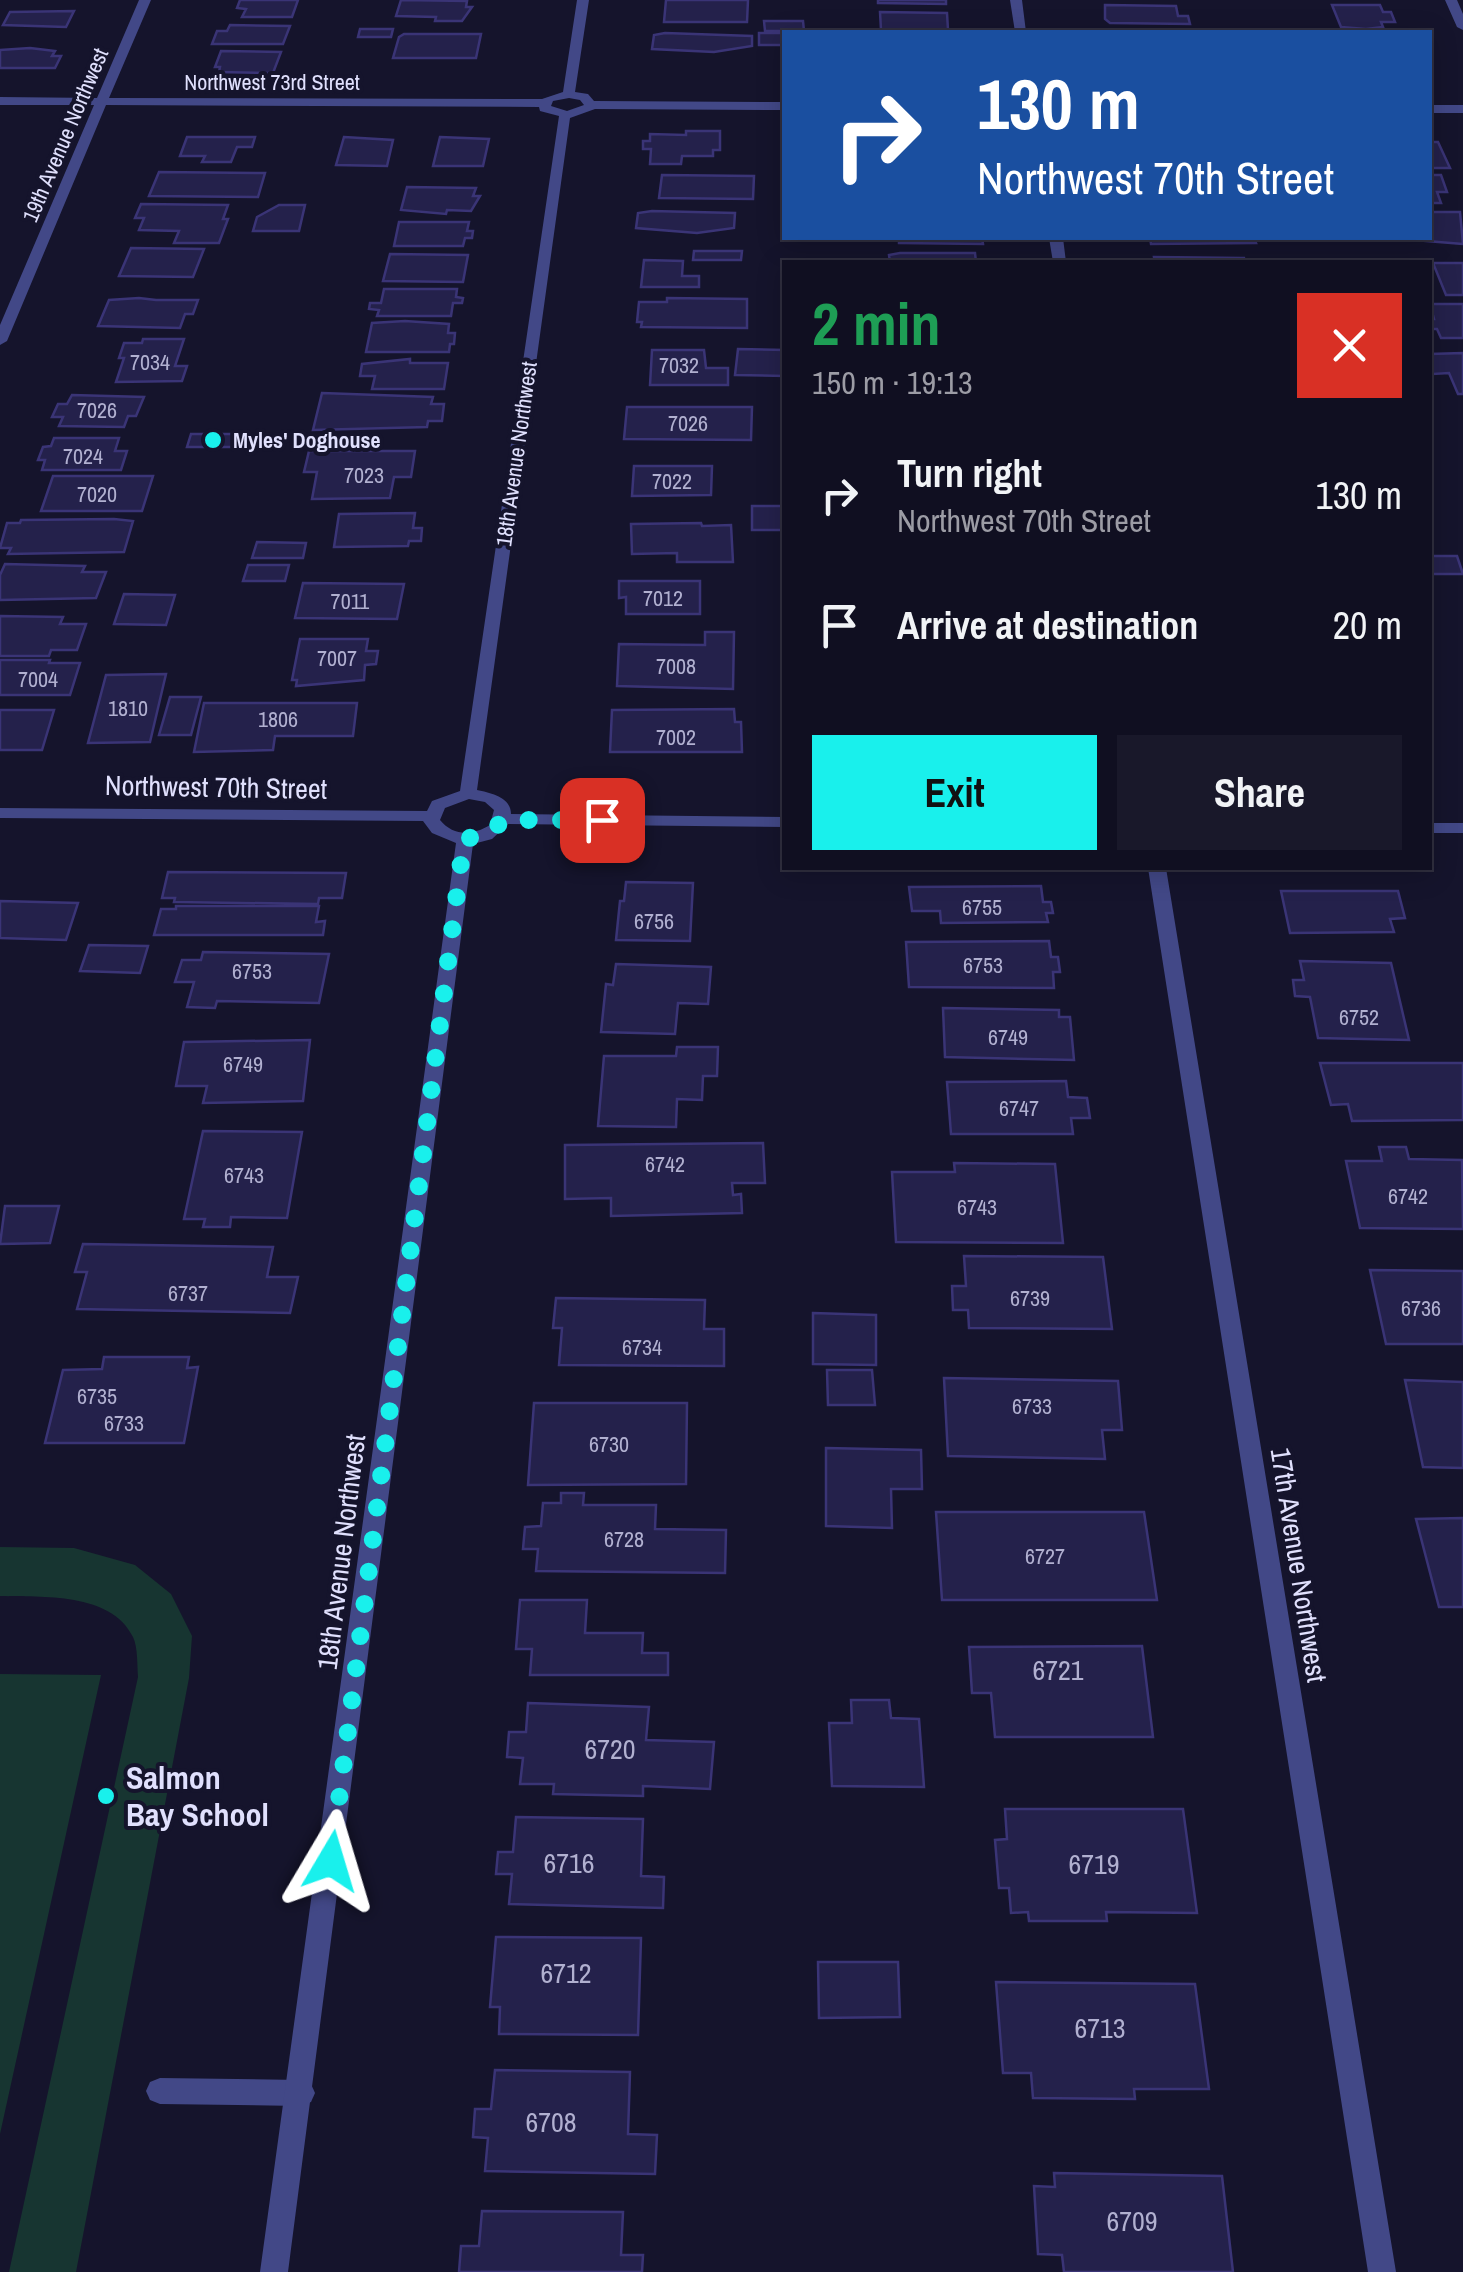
<!DOCTYPE html>
<meta charset="utf-8">
<style>
body{margin:0;font-family:"Archivo Narrow",sans-serif;background:#19182a;color:#f1f3f6;height:100vh;display:flex;flex-direction:column;font-size:38px;white-space:nowrap}
*{box-sizing:border-box;margin:0}
p{font-size:32px;color:#9c9ca5}
.icon{flex:none;width:55px;height:55px;fill:none;stroke:currentColor;stroke-width:2;stroke-linecap:round;stroke-linejoin:round}
.map{position:relative;flex:1;overflow:hidden}
.sheet{position:absolute;left:782px;top:260px;width:650px;height:610px;display:flex;flex-direction:column;background:#100f21;border-radius:0px;box-shadow:0 5px 25px #0003,0 0 0 2px #302f3f}
.sheet>*{flex:none}
.top-card{position:absolute;left:782px;top:30px;width:650px;height:210px;border-radius:0px;box-shadow:0 5px 25px #0003,0 0 0 2px #302f3f;background:#1a4fa0;color:#fff;overflow:hidden}
.pin{position:absolute;display:grid;place-items:center;width:85px;height:85px;color:#fff;margin:-42px;border-radius:20px;box-shadow:0 5px 15px #0006}
.me{position:absolute;width:110px;margin:-55px;rotate:7deg;stroke-linejoin:round;filter:drop-shadow(0 0 8px #0008)}
.turn{display:flex;align-items:center;gap:35px;height:210px;padding:0 30px;font-size:45px}
.turn .icon{width:130px;height:130px;stroke-width:2.5}
.turn b{display:block;font-size:70px;line-height:85px}
.round{display:grid;place-items:center;flex:none;width:105px;height:105px;border-radius:0px;background:#19182a}
.headline{display:flex;align-items:center;justify-content:space-between;height:170px;padding:0 30px}
h1{font-size:60px;font-weight:700;line-height:75px;color:#1e9e55}
.button{display:flex;gap:20px;margin-top:auto;padding:20px 30px}
.button a{flex:1;height:115px;border-radius:0px;background:#19f0ec;color:#111;font-size:40px;font-weight:700;line-height:115px;text-align:center}
.button a+a{background:#19182a;color:#f1f3f6}
ul{padding:0;list-style:none}
li{display:flex;align-items:center;gap:30px;height:130px;padding:0 30px}
li div{flex:1}
li b{display:block;font-size:38px}
li em{font-style:normal}
.map>svg:first-child{display:block}
.green{fill:#173531}
.building{fill:#24214b;stroke:#3a3476;stroke-width:2.5}
.lines{fill:none;stroke-linecap:round;stroke-linejoin:round}
.service{fill:#424887;fill-rule:evenodd}
.minor{fill:#424887;fill-rule:evenodd}
.route{stroke:#19f0ec;stroke-width:18;stroke-dasharray:0 32.4}
.poi-dot{fill:#19f0ec;stroke:#15142c;stroke-width:4}
.labels{text-anchor:middle;stroke-width:8;stroke-linejoin:round;paint-order:stroke}
.far-street-label{font-size:22px;fill:#e0e0fd;stroke:#15142c}
.number-label{font-size:22px;fill:#b1b0d0}
.far-poi-label{font-size:22px;font-weight:bold;fill:#e0e0fd;stroke:#15142c;text-anchor:start}
.street-label{font-size:28px;fill:#e0e0fd;stroke:#15142c}
.near-number-label{font-size:28px;fill:#b1b0d0}
.near-poi-label{font-size:32px;font-weight:bold;fill:#e0e0fd;stroke:#15142c;text-anchor:start}
</style>
<div class="map">
<svg width="1463" height="2272" viewBox="0 0 1463 2272">
<rect width="100%" height="100%" fill="#15142c"/>
<path class="green" d="M0 1547 74 1548 135 1565 171 1594 192 1636 189 1678 76 2272H9L138 1677C137 1666 138 1647 133 1637 111 1592 42 1597 0 1596Z
M0 1674 101 1675 0 2134Z"/>
<path class="building" d="M240 0H298L292 17H242L246 9 237 8Z
M401 0 467 1 466 7H472L462 21H435L436 17 396 16Z
M666 0H748L747 22H664Z
M878 0H946V4L878 3Z
M1105 5 1176 6 1178 16H1188L1190 24 1110 23 1105 19Z
M1332 5H1380L1383 12H1391L1395 22H1381L1383 27 1366 29 1341 27Z
M74 11 66 27 3 25 10 12Z
M880 12 947 13 948 30H881Z
M764 21H803L804 31H765Z
M230 25 290 26 283 44H212L217 31H227Z
M360 29H393L391 37H358Z
M665 33 752 36V46L714 52 652 49 654 35Z
M759 33H785V45H759Z
M404 34H481L476 58H393L399 37Z
M30 48 55 51 52 56H61L55 68H0V50Z
M221 51 281 52 273 73 219 72 220 67H215Z
M686 131H720V150H713V156H682L681 164H650L651 149H643V141H650V134L686 135Z
M187 137H255L252 147H237L231 162H202L205 156H180Z
M344 137 393 140 387 166 336 165Z
M440 137 489 139 483 166H433Z
M1430 142H1438L1450 168H1430Z
M159 172 265 173 258 197 149 196Z
M662 175 754 176 753 199 659 198Z
M1430 175H1441L1447 192H1437L1441 203H1430Z
M407 187 476 188 473 196H480L471 211 447 210 446 214 401 210Z
M141 204 228 205 223 219H228L219 243H174L179 231 139 230 144 218H135Z
M279 205H305L299 231H253L257 217Z
M652 211 735 213 734 228 697 233 636 228 638 213Z
M1430 212H1460L1463 244 1414 240 1430 238Z
M399 222H469L467 231H473L472 238H465L463 246H394Z
M899 238H982L983 244 899 243Z
M1150 238H1254L1256 243 1151 244Z
M131 248 204 249 193 277 119 276Z
M694 251H742L741 260H693Z
M900 253H975L976 262H890L889 255Z
M390 254 468 255 463 282 383 281Z
M1154 257 1244 258 1245 262H1155Z
M644 260 683 261 682 276H699V287H641Z
M1433 263H1463V295H1446Z
M384 289H457L456 297 463 298 462 303H453L451 316H377L379 310 369 309 370 303H381Z
M139 298 156 300H198L193 314H185L180 328 98 326 109 300Z
M667 298 747 299V328L641 327 642 322H637L639 302H667Z
M1430 304H1463V338H1441L1437 329H1430V319H1434Z
M405 321 449 324 448 333H455L454 344H450L449 352H366L372 323Z
M143 339H184L175 366H187L182 381 116 382 124 358H119L124 343H142Z
M738 349 785 350V376L735 375Z
M652 350H704L706 368H728V385H650Z
M1463 353V394H1458L1449 373 1433 374 1430 354Z
M410 359V363H448L444 389H372L375 376H360L362 364Z
M322 393 433 397 431 404H444L442 421H428L427 427 313 430Z
M72 395 144 397 136 416H128L124 427 59 426 63 417H52L58 404H67Z
M627 407H752L751 440 624 439Z
M191 434H238L235 447H187Z
M54 438H119L115 451H127L121 470H42L45 460H38L43 447 51 446Z
M309 451H415L411 477H394L390 498 312 499 317 472H304Z
M634 466H712L711 495 632 496Z
M53 476H153L142 511H41Z
M752 506H785V530H752Z
M415 513 413 528H422L421 541H409L408 546 334 547 339 514Z
M114 519 133 521 124 552 8 554 11 548H0L7 523H20L21 520Z
M701 523 702 526 731 525 733 562H677V553L632 554 631 524Z
M257 542 306 543 303 558H252Z
M1430 556H1457L1463 574H1430Z
M5 564 85 566 82 572H106L96 598 0 600V575Z
M248 565H289L285 581H243Z
M619 581H700V614H626V597L619 598Z
M303 583 404 584 397 619 295 618Z
M124 594 175 595 166 625 114 624Z
M0 616 63 617 60 624H86L77 650H51L49 656H0Z
M705 632H734L733 689 617 686 619 644 705 645Z
M300 639H368L366 651H378L376 664 365 665 364 680 296 686 297 680H292Z
M0 660H50L49 663H80L70 695H0Z
M166 674 150 742 88 743 106 675Z
M170 697H201L191 735H159Z
M204 703H357L353 736H275L273 750 194 752Z
M734 709 735 722H741L742 752H610L612 710Z
M0 710H54L42 750H0Z
M168 872 346 873 342 898H319L318 904 174 902 175 898H162Z
M626 882 693 883 690 941 616 940 620 901H624Z
M1041 886 1043 902H1051L1053 913H1046L1048 922 941 923 940 911H912L909 887Z
M1281 891H1398L1405 918 1390 919 1394 932 1290 933Z
M0 901 78 903 66 940 0 938Z
M176 906H319L316 922 325 921 323 935H154L161 909H176Z
M1049 941 1051 957H1058L1060 972H1053L1054 988 909 987 906 942Z
M89 945 148 946 140 973 80 971Z
M203 952 329 954 319 1003 217 1001 215 1008 187 1007 194 982H175L182 960H201Z
M1300 961 1391 963 1409 1040 1318 1038 1310 997 1295 996 1293 980H1304Z
M616 964 711 967 708 1004 678 1003 675 1034 601 1032 606 984 613 985Z
M943 1008 1059 1010V1017H1070L1074 1060 945 1057Z
M310 1040 303 1101 203 1103 207 1086H176L184 1042Z
M677 1047H718L717 1076H703L702 1100 677 1099 676 1127 598 1126 604 1056H676Z
M1320 1063H1463V1120L1352 1121 1348 1104 1331 1105Z
M1066 1081 1068 1097 1087 1098 1090 1118H1071L1073 1134H951L947 1082Z
M203 1131 302 1132 287 1218 231 1217 230 1227H203L205 1219H184Z
M763 1143 765 1183H732L733 1195 741 1194 742 1213 611 1216V1198L565 1199V1145Z
M1379 1147H1406L1409 1159 1462 1160 1463 1229 1360 1228 1346 1161H1382Z
M954 1163 1055 1164 1063 1243 896 1242 892 1172H955Z
M5 1206H59L50 1243 0 1244Z
M83 1244 273 1247 267 1277H298L290 1313 77 1309 87 1272H75Z
M964 1256 1103 1257 1112 1329 969 1328 968 1310H953L952 1286H966Z
M1370 1270 1463 1271V1344H1386Z
M556 1298 705 1300 704 1329H724V1366L559 1365 562 1328H553Z
M813 1313 876 1315V1365L813 1364Z
M104 1357H189L187 1368 198 1367 184 1443H45L63 1370 102 1369Z
M827 1370H872L875 1405H828Z
M944 1378 1118 1381 1122 1430H1102L1105 1459 948 1456Z
M1405 1380 1463 1382V1468L1423 1467Z
M534 1403H687L686 1484 528 1485Z
M826 1448 921 1450 922 1489H891L892 1528 826 1526Z
M561 1493H584L583 1505H656L655 1529 726 1530 725 1573 536 1571 538 1549H523L525 1527 541 1526 543 1503H561Z
M936 1512H1144L1157 1600H942Z
M1463 1518V1607H1439L1416 1519Z
M520 1600H587L585 1633H643L642 1653H668V1675H530L532 1649H516Z
M1142 1646 1153 1737H995L991 1693H972L969 1647Z
M851 1700H889L891 1718 919 1719 924 1787 832 1786 829 1723H852Z
M528 1703 649 1707 646 1740 714 1742 710 1789 643 1786V1796L553 1794 554 1784H520L523 1758 507 1757 509 1732H526Z
M1005 1809H1183L1197 1913 1106 1912 1107 1921H1029L1028 1912 1011 1913 1009 1888H999L995 1840 1007 1839Z
M516 1817 643 1819 641 1876 664 1877 663 1908 509 1904 512 1874H496L498 1852H513Z
M496 1937 641 1938 638 2035 499 2034 500 2007H490Z
M818 1962H898L900 2017 819 2018Z
M996 1982 1195 1984 1209 2089H1134L1135 2099 1033 2098 1031 2073H1003Z
M495 2070 630 2072 628 2134 657 2135 655 2174 485 2171 488 2138 473 2137 475 2109H491Z
M1054 2173 1222 2176 1233 2272H1064L1062 2255 1038 2254 1034 2186 1055 2187Z
M482 2211 623 2212 621 2255H643L642 2272H459L461 2246H479Z"/>
<g class="lines">
<path class="service" d="M160 2078 301 2080 311 2084 315 2093 311 2102 301 2106 160 2104 150 2100 146 2091 150 2082Z"/>
<path class="minor" d="M139 0H151L109 98 542 99 563 92 577 0H589L575 92 588 94 594 101 785 102V110L595 109 570 118 477 790C491 793 511 797 511 814L785 817V827L508 824 492 839 473 844 288 2272H260L456 843 432 833 423 821 0 818V808L427 811 432 801 460 791 559 116 540 111 539 107 106 105 7 341 0 345V325L94 105H0V97L97 98ZM569 98 580 100 584 105 567 111 551 106 553 101ZM469 799 485 802 494 810 490 825C472 836 453 836 440 820L445 808Z
M1010 0H1022L1026 32H1015Z
M1445 0H1457L1463 14V30L1457 27Z
M1430 105H1463V113H1430Z
M1049 238H1063L1066 262H1053Z
M1430 823H1463V833H1430Z
M1148 868H1166L1396 2272H1368Z"/>
</g>
<g class="lines">
<path class="route" d="M331 1861 464 839 489 834 503 820H602"/>
</g>
<g class="poi-dot">
<circle cx="213" cy="440" r="10"/>
<circle cx="106" cy="1796" r="10"/>
</g>
<g class="labels">
<g class="far-street-label">
<text x="272" y="90">Northwest 73rd Street</text>
<text transform="translate(65 135) rotate(-67)" y="8">19th Avenue Northwest</text>
<text transform="translate(516 454) rotate(-82)" y="8">18th Avenue Northwest</text>
</g>
<g class="number-label">
<text x="150" y="370">7034</text>
<text x="679" y="373">7032</text>
<text x="97" y="418">7026</text>
<text x="688" y="431">7026</text>
<text x="83" y="464">7024</text>
<text x="364" y="483">7023</text>
<text x="672" y="489">7022</text>
<text x="97" y="502">7020</text>
<text x="663" y="606">7012</text>
<text x="350" y="609">7011</text>
<text x="337" y="666">7007</text>
<text x="676" y="674">7008</text>
<text x="38" y="687">7004</text>
<text x="128" y="716">1810</text>
<text x="278" y="727">1806</text>
<text x="676" y="745">7002</text>
<text x="982" y="915">6755</text>
<text x="654" y="929">6756</text>
<text x="983" y="973">6753</text>
<text x="252" y="979">6753</text>
<text x="1359" y="1025">6752</text>
<text x="1008" y="1045">6749</text>
<text x="243" y="1072">6749</text>
<text x="1019" y="1116">6747</text>
<text x="665" y="1172">6742</text>
<text x="244" y="1183">6743</text>
<text x="1408" y="1204">6742</text>
<text x="977" y="1215">6743</text>
<text x="188" y="1301">6737</text>
<text x="1030" y="1306">6739</text>
<text x="1421" y="1316">6736</text>
<text x="642" y="1355">6734</text>
<text x="97" y="1404">6735</text>
<text x="1032" y="1414">6733</text>
<text x="124" y="1431">6733</text>
<text x="609" y="1452">6730</text>
<text x="624" y="1547">6728</text>
<text x="1045" y="1564">6727</text>
</g>
<g class="far-poi-label">
<text x="233" y="448">Myles' Doghouse</text>
</g>
<g class="street-label">
<text transform="translate(216 787) rotate(1)" y="10">Northwest 70th Street</text>
<text transform="translate(341 1552) rotate(-83)" y="10">18th Avenue Northwest</text>
<text transform="translate(1299 1565) rotate(81)" y="10">17th Avenue Northwest</text>
</g>
<g class="near-number-label">
<text x="1058" y="1680">6721</text>
<text x="610" y="1759">6720</text>
<text x="569" y="1873">6716</text>
<text x="1094" y="1874">6719</text>
<text x="566" y="1983">6712</text>
<text x="1100" y="2038">6713</text>
<text x="551" y="2132">6708</text>
<text x="1132" y="2231">6709</text>
</g>
<g class="near-poi-label">
<text x="126" y="1789">Salmon<tspan x="126" dy="37">Bay School</tspan></text>
</g>
</g>
</svg>
<div class="pin" style="left:602px;top:820px;background:#d93025"><svg class="icon" aria-label="arrive" viewBox="0 0 24 24"><path d="M6 21V4h12l-3 4 3 4H6"/></svg></div>
<svg class="me" style="left:331px;top:1861px" viewBox="-20 -20 40 40"><path d="M0-17L14 15 0 8-14 15z" fill="#19f0ec" stroke="#fff" stroke-width="4"/></svg>
<div class="top-card">
<div class="turn"><svg class="icon" aria-label="right" viewBox="0 0 24 24"><path d="M7 20v-9h11M14 6l5 5-5 5"/></svg><div><b>130 m</b>Northwest 70th Street</div></div>
</div>
<section class="sheet">
<div class="headline"><div><h1>2 min</h1><p>150 m · 19:13</p></div><a class="round" style="background:#d93025;color:#fff"><svg class="icon" aria-label="close" viewBox="0 0 24 24"><path d="M6 6l12 12M18 6L6 18"/></svg></a></div>
<ul>
<li><svg class="icon" aria-label="right" viewBox="0 0 24 24"><path d="M7 20v-9h11M14 6l5 5-5 5"/></svg><div><b>Turn right</b><p>Northwest 70th Street</p></div><em>130 m</em></li>
<li><svg class="icon" aria-label="arrive" viewBox="0 0 24 24"><path d="M6 21V4h12l-3 4 3 4H6"/></svg><div><b>Arrive at destination</b></div><em>20 m</em></li>
</ul>
<div class="button"><a>Exit</a><a>Share</a></div>
</section>
</div>
